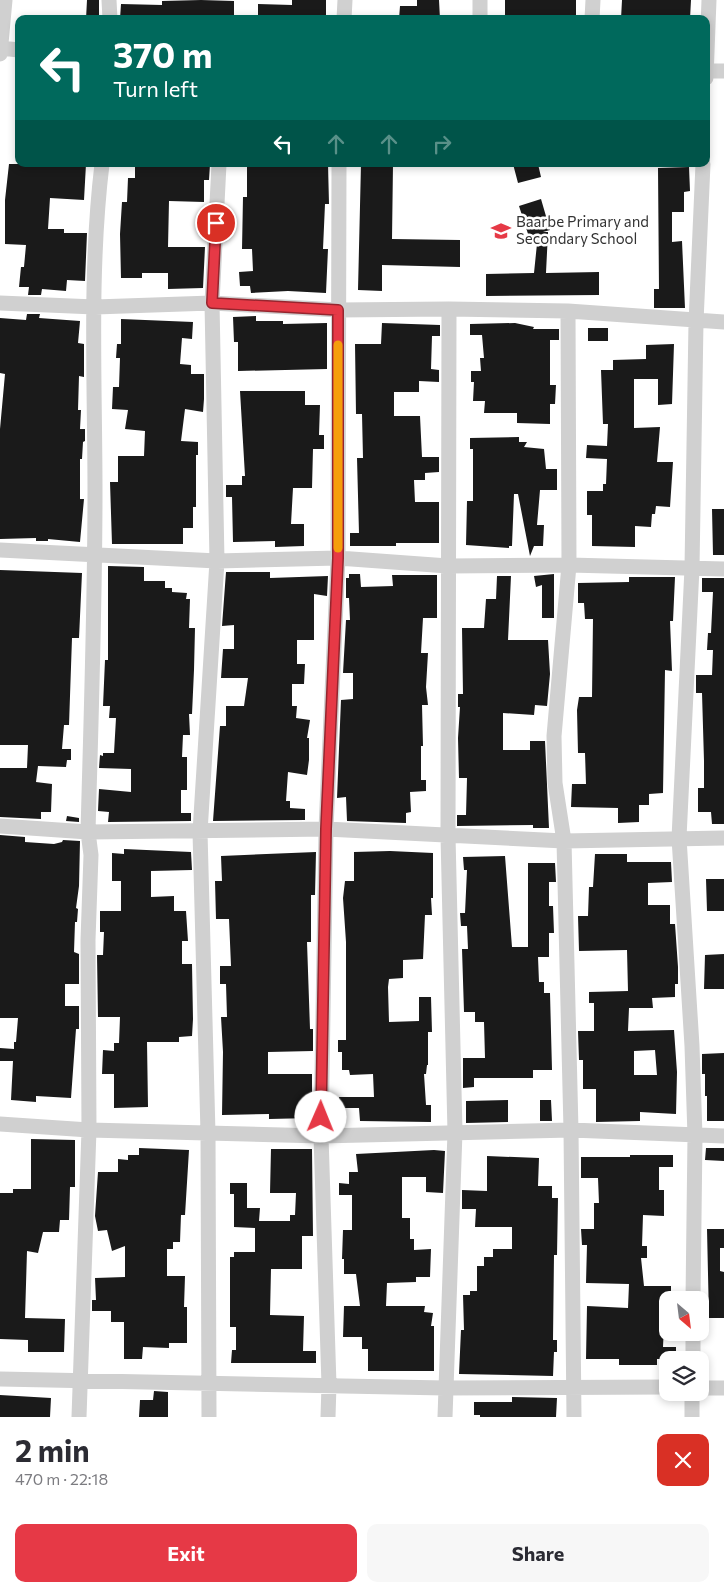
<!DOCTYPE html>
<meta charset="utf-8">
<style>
body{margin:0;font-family:Commissioner,sans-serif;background:#f7f7f7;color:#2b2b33;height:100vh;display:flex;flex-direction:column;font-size:19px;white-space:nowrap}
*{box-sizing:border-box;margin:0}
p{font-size:16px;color:#7c7c81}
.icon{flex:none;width:28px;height:28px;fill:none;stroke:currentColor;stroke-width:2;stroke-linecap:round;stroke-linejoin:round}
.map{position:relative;height:1417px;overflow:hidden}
.sheet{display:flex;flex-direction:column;background:#fff;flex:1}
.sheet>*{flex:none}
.guide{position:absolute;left:15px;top:15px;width:695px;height:152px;border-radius:10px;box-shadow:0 2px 8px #0003;background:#00695c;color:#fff;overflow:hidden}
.needle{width:32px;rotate:152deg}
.buttons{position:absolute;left:659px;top:1291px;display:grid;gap:10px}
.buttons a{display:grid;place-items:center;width:50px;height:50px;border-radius:10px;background:#fff;box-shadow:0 2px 8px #0003;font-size:25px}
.pin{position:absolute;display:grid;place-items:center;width:42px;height:42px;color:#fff;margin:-21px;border:2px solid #fff;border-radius:50%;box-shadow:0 1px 5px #0007}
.me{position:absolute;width:55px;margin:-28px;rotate:1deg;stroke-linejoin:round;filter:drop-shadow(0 0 4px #0008)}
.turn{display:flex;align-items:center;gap:18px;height:105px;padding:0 15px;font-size:22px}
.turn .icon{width:65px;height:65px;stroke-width:2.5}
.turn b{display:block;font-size:35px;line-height:42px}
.lanes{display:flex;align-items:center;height:48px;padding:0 15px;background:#0003;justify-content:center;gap:25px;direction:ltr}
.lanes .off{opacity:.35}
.round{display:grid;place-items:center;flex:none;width:52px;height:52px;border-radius:10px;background:#f7f7f7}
.head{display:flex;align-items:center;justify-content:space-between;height:85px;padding:0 15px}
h1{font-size:30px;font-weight:700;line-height:38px}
.primary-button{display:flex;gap:10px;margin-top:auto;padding:10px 15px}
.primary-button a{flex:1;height:58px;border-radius:10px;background:#e63946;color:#fff;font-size:20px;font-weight:700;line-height:58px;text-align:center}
.primary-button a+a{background:#f7f7f7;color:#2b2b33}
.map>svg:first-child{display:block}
.building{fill:#1a1a1a;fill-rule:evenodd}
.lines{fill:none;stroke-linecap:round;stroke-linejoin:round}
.minor{stroke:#d0d0d0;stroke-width:15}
.route-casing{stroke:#96252e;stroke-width:12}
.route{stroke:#e63946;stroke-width:9}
.slow{stroke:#f59e0b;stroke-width:9}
.labels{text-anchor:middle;stroke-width:5;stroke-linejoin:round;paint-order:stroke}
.poi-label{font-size:15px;fill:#333;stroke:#fff;text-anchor:start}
</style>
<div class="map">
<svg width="724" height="1417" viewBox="0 0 724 1417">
<rect width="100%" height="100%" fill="#fff"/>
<path class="building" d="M87 0H99V19H86Z
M201 0 234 1V19H206L207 15 179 16V19H120L121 4 162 5V1Z
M292 0H326V19H258V4L292 5Z
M417 0H439L440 19H399L400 6H417Z
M505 0H576V19H505Z
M622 0H691L690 19H621Z
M9 164H86L84 200 50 198 48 229H64V233H87L85 281 67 280 66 291 42 289 41 295H28L29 287H19L21 267H24L26 245 5 244V200Z
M181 164H210L209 180H204V202L169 201 168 247H205L203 288 168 289V273H142V278H121L120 234 122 202H127L128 178H135V167H181Z
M247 164H328L329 204H325L323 249H328L326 293 288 291 251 293 250 286H240L239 272 253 271 252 249H242L243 197H247Z
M361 164H393L392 239 460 240V267L382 265V291L358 290Z
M513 164H538L541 177 518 183Z
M689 167 690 191 684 192V212H672V242L682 241 685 308H654V289H659L658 168Z
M541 199 550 230 543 232H548L546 273 599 272V295L486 296V274L534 273 538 234 529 237 519 206Z
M27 314H40L39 318 80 321 78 343 84 344V377L79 376 78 410H81L80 429H85V441L83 442 82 459H80V499H84L80 542 48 539V541H36V538L0 539V429L5 374 0 373V318L26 320Z
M256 316V321H283V324L327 323V369L238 371V342H234L233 317Z
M121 319 193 322 192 339 182 338 180 364 191 365V374H204V399L203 412 185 409 181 441 198 442V455H196V507H193V528H183V544H112L110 482H118V456H144L145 431 125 429 128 410 112 409 113 387H119L120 358H116L117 344H121Z
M382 323 440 325V336H432L431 369 439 370V382L419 381V392H394V416H420L422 457H439V472L425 473V480H414L415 502H439V543H396V546H350V533H359L357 458H363L362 414H356L355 344H381Z
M515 323 534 327 533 329H559V340H550V385H556L555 404H550V424L517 423V413H484L485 401H473L474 382H471V371H481L480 358H484L482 335H470V324Z
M588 328H608V341H588Z
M674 344 672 404 658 405V379H634V428L660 427 657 462H673L670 507 656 506 655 514H652L651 527 635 526V547L592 546V515H587V491H603V484H606L607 459 586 458 587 445 607 446 608 424H603L601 370H613V360L646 359V345Z
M240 391H305V405H320L319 435H324V449H313L312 488H293L291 524H304V546L275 547V541L233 542 232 497H226V485H242V476H245Z
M519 437V442H527L524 447 544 449 546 469H557V490H540L537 525H544L543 546H534L530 556 518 494H514L512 546H509V548L466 545 467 501H473V449H470V438Z
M712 509H724V555H713Z
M108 566 144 567V581H165V588H172V592L187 593 186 599H190L189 628H195L194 670 192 714H189L190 735H183L182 757H187V790H181V813H191V821L108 822 109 812 98 811 99 789 131 792V769L99 768 100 755 103 756V753H114L116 718H109L110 706H103L105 660H108Z
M0 570 82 573 79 638H72L69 725H64L62 749H71V760H67L66 767 38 766 36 782 52 784 51 812H41V819L0 817V768H27L28 745H0Z
M226 572H270V578L328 576 327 596 314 594V640H297V664H305L304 684H292V706H297L296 718 310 720 307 738H309V760L307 775 288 772 286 801H290V808L305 809V820L213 821 220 726H226V706H244L248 678H221L223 649H234V625L222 626Z
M349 574H360L361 587 393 586 392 575H437V618H423L421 653H428L426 687 428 705H422L423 746H421V780H426V791L410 792 411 812 406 813V823L347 821 346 797 337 798 341 700 353 699V673H343L346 620H350L349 598H346V578H349Z
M554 574V618H542V585L536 587 534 576Z
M497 576H511L508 640H548L550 674 547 706 535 705 534 715 503 713V750H530V741H545L549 828H533V825L457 826V815H466L467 778H459L458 738 460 707H458V694H463L462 628H484L486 599H496Z
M629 577H675L673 621H670L672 671 665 670 663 793 649 794V805H639V822L618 823V808L571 807 572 784H586L585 753H578L577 710 579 697H592L593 619H585L584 603H578V583L629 582Z
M702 578H724V824H712L711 812H698V788H704V761L702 693H696V675H712L713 650H707L708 633H711L713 592H702Z
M67 816 79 818V822L66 821Z
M0 835 25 837V842L54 844 62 842 63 840 80 841 79 886 76 908 78 909 77 922H75L74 952 79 954V984H65V1006H79V1029H76L71 1098 36 1096V1102L11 1100 13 1061H0V1048L14 1049V1042H16L18 1018H0Z
M124 849 191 852 192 870 151 871V897L174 896V911H186L188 941H182V964H192L193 1019 192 1036 179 1037V1042H147L148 1107 114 1108V1074H102L103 1050 114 1051V1043H119L120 1017H98L97 955H103L104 932H100V911H121V881H112V853L124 854Z
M390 851 433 853V898H431L432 915H425L423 959 403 960V978L389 979 388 987 389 1022 419 1021V997H431L432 1032H428V1065H427L426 1074H424L426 1105H431V1122L360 1121 359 1108H339V1097H374L373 1074 350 1075 349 1070H342V1052H338V1040H346V942L343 898 345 881H354V852Z
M316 852 315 895H311V942H307L310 1029H313V1051L268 1052V1074H312V1118L269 1119V1114L222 1115 223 1052 221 1017H227L226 984H220V966H231L229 919H216L215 881H222L221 856Z
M595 854H627V862H671L672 882 648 883V905H670V924H675L678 967V984H675V997L652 998 653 1008H629L628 1031 674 1030 677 1072 676 1114 640 1112V1121L596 1122V1089H583V1060H579L578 1031H594V1003H589V992L628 991 627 950 579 951 578 916H588L589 887H593ZM655 1050 657 1075H634V1051Z
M505 856 512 947H528V863H555L556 882H549V906H553L554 933H549V957H538L539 982H544V993H550L552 1070H533V1078H474V1087L463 1088V1058H485L484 1022H475V1012H464L462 949H468L467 926H461L460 913H465L467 870H464L463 857Z
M706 879H724V911H707Z
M724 954V989H704L705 955Z
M724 1053V1121H707V1096H705V1074H702V1054Z
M508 1100V1122L466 1123V1101Z
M540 1100H551L552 1121H540Z
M31 1139 75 1140V1187H70L69 1220H60L59 1232H43L38 1253 27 1251 25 1318 65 1319 64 1352H28V1340L0 1339V1193H13V1189H31Z
M139 1148 189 1150 185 1215H181L180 1242H173V1249H167V1276H185L184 1307H187V1343H169V1348L143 1347 142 1359H124V1322H111V1311H92V1300H96L95 1278 125 1277V1246L112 1251 107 1230 98 1231 95 1216 98 1172H118V1159L128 1160V1155H139Z
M706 1148H724V1161L705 1160Z
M271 1149H312L313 1236H302V1269H271L270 1315 304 1316 303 1351H316V1363H231L232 1350H236V1327H230V1257H234V1252H255V1228L234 1227V1194H230V1183H247V1208H260L259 1221H290V1215H295L296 1193H270Z
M434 1150 445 1151 443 1193 426 1192V1177H402V1218H410V1239H414V1250L431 1249 430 1277H416V1282L387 1283 386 1306H425L424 1312 433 1313 431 1326H434V1371H368V1349H362V1337H343L344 1306H360L356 1274H344V1259H342L343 1230H352V1195H339V1183L349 1184V1172H358L356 1154Z
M630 1155H673V1167H659V1190H664V1216L643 1215 642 1246H647V1258H641L644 1286H671V1297H668V1325H664L663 1347H676V1359H657V1365H619V1359H586L587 1306 628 1308 629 1284 586 1283 587 1245H582L581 1229H594V1203H599L598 1178H581V1157H630Z
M487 1156 539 1158 538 1186H552V1198H558L557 1255H554L553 1340H557V1352H554L553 1376 459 1374 461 1330H464L463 1295H470V1291H477V1266H484V1257H493V1249H512V1227H475L476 1209H462V1190L487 1191Z
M707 1229H724V1248H720V1271L724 1272V1318H709Z
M154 1391 168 1392V1417H139L140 1400H153Z
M0 1395 51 1398 50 1417H0Z
M512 1397 557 1398 556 1417H480V1415H474V1402H512Z"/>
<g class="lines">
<path class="minor" d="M109 0 110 19
M344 19 345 0
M480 19V0
M592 19 593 0
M0 48 19 50
M0 54 5 0
M706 71H724
M706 78 709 0
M0 303 95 307 212 303 338 310 449 309 568 311 724 322
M568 311 569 565 554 736 555 783 564 841 571 1130 574 1417
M0 550 217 561 338 558 448 566 569 565 724 569
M0 826 88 832 326 829 564 841 724 838
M0 1124 89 1130 321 1136 571 1130 724 1136
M693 1300 695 1136 692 1046 679 838 692 568 696 322 703 164
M693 1360V1332
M0 1379 445 1388 668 1387
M700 1388H724
M79 1417 89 1130 88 940 91 855 88 832C91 719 95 605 95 492 95 383 89 272 102 164
M209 1417 208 1133 200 832 217 561 212 303 219 164
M328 1417 329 1385 321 1136 326 829 338 558 339 164
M445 1417 455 1132 448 836 449 309
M692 1417V1392"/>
</g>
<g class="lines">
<defs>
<path id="route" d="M216 223 212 303 338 310V558L326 829 321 1117"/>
</defs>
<use href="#route" class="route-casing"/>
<use href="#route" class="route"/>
<path class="slow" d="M338 345V548"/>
</g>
<defs>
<symbol id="school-bare" viewBox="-9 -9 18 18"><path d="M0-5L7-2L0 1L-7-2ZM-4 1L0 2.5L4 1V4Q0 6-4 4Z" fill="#e63946" stroke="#fff" stroke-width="2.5" paint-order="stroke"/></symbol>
</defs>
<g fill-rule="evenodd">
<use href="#school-bare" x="487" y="217" width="28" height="28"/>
</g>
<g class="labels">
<g class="poi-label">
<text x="516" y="227">Baarbe Primary and<tspan x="516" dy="17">Secondary School</tspan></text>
</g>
</g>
</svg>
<div class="buttons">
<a><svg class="needle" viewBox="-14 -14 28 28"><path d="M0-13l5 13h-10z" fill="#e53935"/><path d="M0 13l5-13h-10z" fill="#7c7c81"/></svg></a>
<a><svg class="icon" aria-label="layers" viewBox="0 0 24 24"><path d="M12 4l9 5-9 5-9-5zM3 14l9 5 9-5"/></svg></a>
</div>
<div class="pin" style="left:216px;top:223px;background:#d93025"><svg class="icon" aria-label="arrive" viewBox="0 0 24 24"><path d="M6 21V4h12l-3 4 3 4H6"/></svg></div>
<svg class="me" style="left:321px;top:1117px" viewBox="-20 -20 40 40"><circle r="19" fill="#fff"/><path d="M0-13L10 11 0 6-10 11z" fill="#e63946"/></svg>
<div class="guide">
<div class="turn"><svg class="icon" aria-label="left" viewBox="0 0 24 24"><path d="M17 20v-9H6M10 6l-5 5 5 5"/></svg><div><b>370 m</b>Turn left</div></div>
<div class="lanes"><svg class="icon" aria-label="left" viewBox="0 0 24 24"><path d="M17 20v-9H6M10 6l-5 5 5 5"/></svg><svg class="icon off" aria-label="ahead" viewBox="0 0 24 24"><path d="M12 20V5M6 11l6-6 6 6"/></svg><svg class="icon off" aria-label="ahead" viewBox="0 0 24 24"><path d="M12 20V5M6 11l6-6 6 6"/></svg><svg class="icon off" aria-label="right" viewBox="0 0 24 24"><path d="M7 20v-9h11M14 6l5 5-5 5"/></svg></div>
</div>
</div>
<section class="sheet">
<div class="head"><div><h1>2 min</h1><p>470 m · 22:18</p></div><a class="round" style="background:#d93025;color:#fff"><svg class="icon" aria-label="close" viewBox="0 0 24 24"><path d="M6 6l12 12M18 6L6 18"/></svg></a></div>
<div class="primary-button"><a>Exit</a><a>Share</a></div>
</section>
